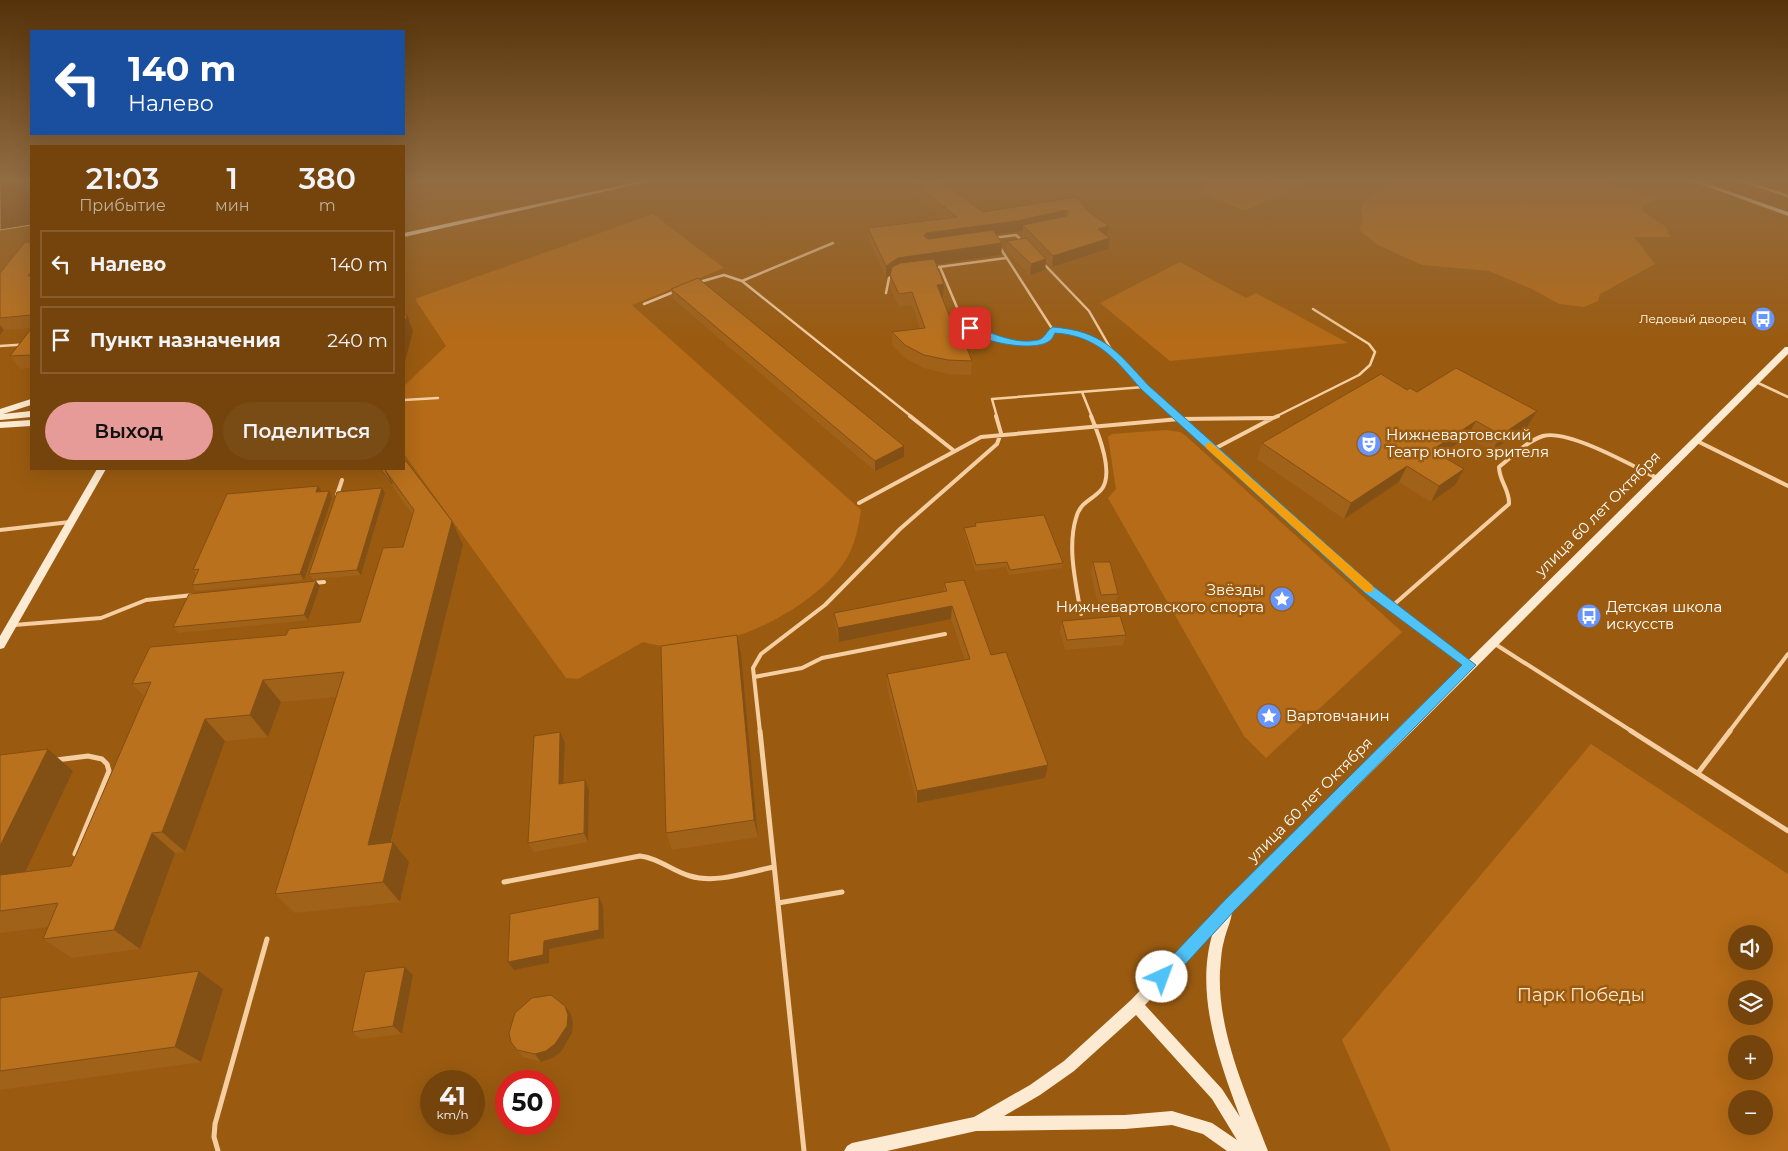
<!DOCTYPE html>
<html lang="ru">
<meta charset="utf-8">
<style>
body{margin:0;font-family:Montserrat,sans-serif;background:#794b15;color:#f1f3f6;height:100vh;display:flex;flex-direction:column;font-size:19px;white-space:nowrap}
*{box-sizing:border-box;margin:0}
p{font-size:16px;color:#c2b09d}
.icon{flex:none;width:28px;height:28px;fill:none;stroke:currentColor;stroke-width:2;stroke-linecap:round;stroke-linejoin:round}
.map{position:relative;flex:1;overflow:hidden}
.details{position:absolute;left:30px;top:145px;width:375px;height:325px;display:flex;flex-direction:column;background:#74440c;border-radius:0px;box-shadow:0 5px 20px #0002}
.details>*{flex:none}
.top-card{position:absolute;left:30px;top:30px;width:375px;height:105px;border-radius:0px;box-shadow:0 5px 20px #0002;background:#1a4fa0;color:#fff;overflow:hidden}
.controls{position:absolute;left:1728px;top:925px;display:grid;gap:10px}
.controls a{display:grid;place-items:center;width:45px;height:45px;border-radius:50%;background:#74440c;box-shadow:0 5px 20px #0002;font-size:25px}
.speed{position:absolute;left:420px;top:1070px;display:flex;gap:10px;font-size:25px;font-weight:700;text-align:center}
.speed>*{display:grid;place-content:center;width:65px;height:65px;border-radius:50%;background:#74440c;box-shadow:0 5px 20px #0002;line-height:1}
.speed small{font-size:12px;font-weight:400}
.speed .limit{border:8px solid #d22;background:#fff;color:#111}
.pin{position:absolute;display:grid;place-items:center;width:42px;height:42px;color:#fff;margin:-21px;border-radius:10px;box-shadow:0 2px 8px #0006}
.me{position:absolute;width:55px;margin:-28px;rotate:43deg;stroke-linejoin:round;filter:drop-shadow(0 0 4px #0008)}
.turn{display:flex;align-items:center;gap:18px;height:105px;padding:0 15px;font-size:22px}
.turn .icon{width:65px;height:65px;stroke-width:2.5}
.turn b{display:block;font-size:35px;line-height:42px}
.eta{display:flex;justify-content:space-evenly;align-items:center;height:85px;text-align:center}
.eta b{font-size:30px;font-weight:600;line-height:35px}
.cta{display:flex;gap:10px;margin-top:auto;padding:10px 15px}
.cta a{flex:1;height:58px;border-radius:30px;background:#e69b98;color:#111;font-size:20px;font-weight:600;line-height:58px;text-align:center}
.cta a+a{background:#794b15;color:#f1f3f6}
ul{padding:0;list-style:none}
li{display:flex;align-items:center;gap:15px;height:68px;margin:0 10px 8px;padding:0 5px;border:2px solid #865c2d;border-radius:0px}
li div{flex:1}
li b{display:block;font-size:19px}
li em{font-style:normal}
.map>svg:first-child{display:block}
.green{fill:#b56b17;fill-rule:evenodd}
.water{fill:#764509;stroke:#f8c894}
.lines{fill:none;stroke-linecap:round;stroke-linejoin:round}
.lane-far2{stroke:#f5cea2;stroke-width:2.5}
.lane-far1{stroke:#f5cea2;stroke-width:4}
.lane{stroke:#f5cea2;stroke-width:5}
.secondary{fill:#fdead2;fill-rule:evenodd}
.wall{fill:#a06119}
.shaded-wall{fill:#824f14}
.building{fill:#ba711d;stroke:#824f14}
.route{fill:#4fc3f7;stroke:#337fa1}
.slow{fill:#f59e0b}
.labels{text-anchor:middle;stroke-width:5;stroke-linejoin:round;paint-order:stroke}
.far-poi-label{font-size:12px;fill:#fff;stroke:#9a5b10;text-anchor:end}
.poi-label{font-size:15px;fill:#fff;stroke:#9a5b10;text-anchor:start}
.street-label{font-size:15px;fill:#fff;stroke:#9a5b10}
.near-park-label{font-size:18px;fill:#fee6cb;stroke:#9a5b10}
</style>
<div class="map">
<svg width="1788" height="1151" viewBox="0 0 1788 1151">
<rect width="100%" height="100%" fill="#9a5b10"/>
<path class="green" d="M1212 180H1313L1246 210 1231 206 1203 191 1202 186Z
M1400 180H1599L1659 198 1642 206 1644 212 1666 227 1670 237H1634L1655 264 1600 294 1598 301 1584 307 1559 304 1532 289 1489 271 1422 265 1378 245 1359 230 1363 219 1361 206 1368 197Z
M653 214 724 268 632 305 861 510C858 530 854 550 841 567 801 618 707 661 643 642L578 679 566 678 404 454V386L446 346 415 299Z
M1180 262 1246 298 1256 293 1348 343 1170 361 1100 303Z
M1166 430 1180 432 1186 436 1402 632 1266 758 1244 736 1108 498 1116 489 1108 437 1112 434Z
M1591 744 1788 874V1151H1391L1342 1040ZM1736 934H1764V961H1736ZM1736 989H1764V1016H1736ZM1736 1044H1764V1071H1736ZM1736 1099H1764V1126H1736Z"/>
<path class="water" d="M0 180H31V225L0 230Z"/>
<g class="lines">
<path class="lane-far2" d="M1740 180 1788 196
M1786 180H1788
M993 238 1016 235 1023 242
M833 243 742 281 912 417
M1042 262 1089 311 1112 351 1125 368 1177 417
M939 267 1006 258
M940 267 964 324C988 341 1018 348 1047 339L1053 330 999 246
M696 283 724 275 742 281
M886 293 889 278 893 275
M644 304 676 291
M1053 330 1080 333 1110 350
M0 346 31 344
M1756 382 1788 397
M1082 392 1092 417
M404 400 438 398
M997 417 992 399 1144 387
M1275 417 1359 375 1370 365 1375 352 1369 344 1313 309"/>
<path class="lane-far1" d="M910 416 953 450
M1175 416 1179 419 1273 418 1278 416
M1697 441 1788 486
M1214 449 1271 419
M337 495 342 480
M859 503 981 437 1179 419 1369 589 1470 665
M0 530 70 522
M314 583 324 582
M1391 607 1509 504C1510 490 1499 481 1499 467 1512 457 1527 441 1543 436 1568 429 1633 466 1657 478
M1081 614C1076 584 1067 548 1076 518 1080 502 1091 501 1101 490 1115 474 1098 433 1091 416
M14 625 101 618 146 600 193 595
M1495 644 1633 732
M754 677 802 668 822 658 945 634
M760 732 753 668 761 654 825 605 900 529 997 444 1001 433 996 416
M1729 732 1788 654"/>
<path class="lane" d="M760 731 804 1151
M1631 731 1788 831
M56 760 88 756 102 759 107 764 109 771 75 854
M1698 773 1730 731
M504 882 640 856C659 858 672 871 690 876 716 884 748 872 774 867
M778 903 842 892
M218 1151 214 1137 215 1124 267 939"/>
<path class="secondary" d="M646 180H656L404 237V233Z
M1689 180H1697L1788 212V216Z
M1785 347H1788V354L1232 912C1231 922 1226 931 1224 941 1221 951 1221 962 1220 971 1217 1031 1247 1096 1268 1151H1227L1203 1134 1172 1125 1125 1129 976 1131 887 1151H844L847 1146 852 1143 974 1117 1030 1085 1064 1061 1131 1000 1225 901ZM1213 932C1194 993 1219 1060 1240 1117L1222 1089 1145 1005ZM1136 1015 1212 1099 1237 1140 1212 1123 1172 1111 1125 1115 1004 1116 1040 1095 1074 1071Z
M31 399V405L3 414 31 411V417L0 420V409Z
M31 420V426L0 428V422Z
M97 469H106L4 648 0 649V636Z"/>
</g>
<path class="wall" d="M912 182 983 212 1076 197 1089 212 1109 226 1108 236V249L1052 267 1046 262 1045 270 1030 275 1006 251 1007 241 1024 238 1022 237 1023 230 996 235 1002 243 1001 255 936 264 944 284 943 297H942L953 325 972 361 971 375 948 374 924 368 905 358 892 345V332L920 329 912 305 899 307 890 288V275L886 278 869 240 868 228 944 219 912 193Z
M31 242V328L4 330 0 335V273Z
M671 289 904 457 875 471 673 299Z
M31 329V368L20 369 10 356Z
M1407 390 1417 392 1527 427 1492 451 1467 437 1440 455 1464 469 1455 485 1431 502 1399 482 1344 519 1257 459 1262 443Z
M380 469H404L463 545 391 843 393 842 409 862 400 902 295 913 275 894 337 697 281 702 268 737 225 741 185 852 175 853 140 949 72 958 43 939 48 927 0 933V755L73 771 26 871 71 866 145 697 132 684 286 635 360 622 403 547 413 515 397 493 395 489V490Z
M382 488 385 493 361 575 313 579 309 574Z
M329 491 332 498 304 580 196 591 192 585 196 575 193 570 322 492Z
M975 523 1063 563 1062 568 1009 575 1006 567 975 571 964 533V528L974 526Z
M1093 562 1118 594 1115 605H1098L1091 573Z
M944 583 991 655 1045 778 917 803 887 687V674L965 660 951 619 839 642 835 626 834 613 944 591Z
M320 586 308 620 178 633 173 627Z
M1062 621 1126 635 1123 645 1065 650 1060 631Z
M737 635 741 654 758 837 672 850 666 833Z
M560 732 565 742 564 783 585 780 589 790 588 842 534 852 528 843Z
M405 967 413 975 402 1034 361 1039 352 1032Z
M199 971 223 989 201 1062 0 1090V998Z
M571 1014 573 1023 572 1033 561 1052 552 1058 541 1062 523 1057 517 1050Z"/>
<path class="shaded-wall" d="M1066 210 1064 221 1023 225V230L1015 232 926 244 924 236 926 233Z
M1109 226 1107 237 1098 229Z
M1110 238 1108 249 1052 267 1053 256Z
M1002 243 1001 255 898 270 886 278V266L898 258Z
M1046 259 1045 270 1030 275 1031 264Z
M944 284 943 297 937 298V285Z
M407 315 413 331 404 366V326Z
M0 325 4 330 0 335Z
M1537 411 1527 427 1492 451 1501 435Z
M1476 421 1467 437 1424 466 1432 450Z
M904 446V457L875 471V461Z
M1407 466 1399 482 1344 519 1351 503Z
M1464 469 1455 485 1431 502 1439 486Z
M318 486 322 492H316Z
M382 488 385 493 361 575 357 570Z
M329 491 332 498 304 580 300 574Z
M452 521 463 545 385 865 368 845Z
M316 581 320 586 308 620 304 615Z
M952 606 951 619 839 642 838 628Z
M737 635 741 654 758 837 754 820Z
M263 680 281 702 268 737 250 715Z
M205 719 225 741 185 852 162 832Z
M560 732 565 742 563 794 559 784Z
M48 749 73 771 14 896 0 887V846Z
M1048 765 1045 778 917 803V791Z
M585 780 589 790 588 842 584 833Z
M152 833 175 853 140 949 114 930Z
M393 842 409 862 400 902 383 882Z
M599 897 603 906 604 938 549 949V963L514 970 508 962 544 941Z
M405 967 413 975 402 1034 393 1026Z
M199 971 223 989 201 1062 175 1047Z
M565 1006 571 1014 573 1023 572 1033 561 1052 552 1058 541 1062 535 1054Z"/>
<path class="building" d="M920 180H936L951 188 983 212 1076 197 1089 212 1109 226 1098 229 1110 238 1053 256 1023 225 1067 216 1069 212 1066 210 1017 221 926 233 924 236 928 239 993 230 1002 243 898 258 886 266 868 228 957 217 912 182Z
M1026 238 1046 259 1031 264 1007 241Z
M25 242H31V272L28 276H31V315L0 318V273Z
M934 259 944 284 937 285 953 325H958L972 361 948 360 924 355 905 345 892 332 925 328 912 292 899 294 890 275 892 267 900 263Z
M698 278 904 446 875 461 671 289Z
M404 315H407L404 326Z
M31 329V355L10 356Z
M1456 368 1537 411 1501 435 1476 421 1432 450 1464 469 1439 486 1407 466 1351 503 1262 443 1381 374 1407 390 1410 388 1417 392Z
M406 461 452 521 368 845 393 842 383 882 275 894 344 672 263 680 250 715 205 719 162 832 152 833 114 930 43 939 58 903 0 911V875L71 866 151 682 132 684 150 647 286 635 289 629 360 622 383 548 403 547 414 510 385 470 388 469H404V462Z
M381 469H388L385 470 392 483V484Z
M318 486 316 492 329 491 300 574 192 585 199 569 193 570 227 494Z
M382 488 357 570 309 574 337 492Z
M1044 515 1063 563 1010 570 1007 562 976 565 964 528 976 526 975 523Z
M1093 562H1110L1118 594 1101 595Z
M964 580 991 655 1006 652 1048 765 917 791 887 674 970 659 952 606 838 628 834 613 947 591 944 583Z
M316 581 304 615 173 627 189 594Z
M1120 616 1126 635 1067 640 1062 621Z
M737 635 754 820 666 833 661 646Z
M560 732 559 784 585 780 584 833 528 843 534 736Z
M48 749 0 846V755Z
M599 897V930L544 941 543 955 508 962 510 914Z
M405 967 393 1026 352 1032 365 972Z
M199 971 175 1047 0 1071V998Z
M551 995 565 1006 568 1015 567 1026 555 1044 546 1051 535 1054 517 1050 511 1042 509 1033 515 1013 532 998Z"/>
<linearGradient id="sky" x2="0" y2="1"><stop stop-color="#553209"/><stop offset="0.53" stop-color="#926c42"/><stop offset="1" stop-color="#926c42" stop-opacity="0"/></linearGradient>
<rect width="1788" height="341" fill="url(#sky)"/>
<path class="route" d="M970 326C992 332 1014 345 1038 340 1046 338 1046 330 1053 327 1102 331 1116 350 1148 385L1373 586 1476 665 1235 910 1168 983 1162 985 1157 983 1155 977 1157 972 1225 900 1462 665 1365 593 1141 389C1115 359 1098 336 1055 333 1053 337 1052 340 1048 342 1031 352 979 342 965 328Z"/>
<path class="slow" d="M1210 442 1373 586V592H1365L1206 448 1205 445Z"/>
<defs>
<symbol id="bus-disc" viewBox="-11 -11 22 22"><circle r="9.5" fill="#6695ff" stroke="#9a5b10"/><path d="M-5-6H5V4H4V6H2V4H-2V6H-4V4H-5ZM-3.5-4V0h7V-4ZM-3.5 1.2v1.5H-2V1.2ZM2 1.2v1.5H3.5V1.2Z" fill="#fff"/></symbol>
<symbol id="theatre-disc" viewBox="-11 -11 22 22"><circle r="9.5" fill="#6695ff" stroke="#9a5b10"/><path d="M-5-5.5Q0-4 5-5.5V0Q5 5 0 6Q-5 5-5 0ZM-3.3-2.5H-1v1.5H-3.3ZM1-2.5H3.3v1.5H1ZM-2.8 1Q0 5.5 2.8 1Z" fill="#fff"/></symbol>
<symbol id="sight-disc" viewBox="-11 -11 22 22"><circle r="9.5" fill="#6695ff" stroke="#9a5b10"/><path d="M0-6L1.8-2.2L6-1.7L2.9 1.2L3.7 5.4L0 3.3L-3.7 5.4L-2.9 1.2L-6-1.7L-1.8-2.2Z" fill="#fff"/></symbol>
</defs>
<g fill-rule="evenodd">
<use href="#bus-disc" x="1749" y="305" width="28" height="28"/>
<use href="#theatre-disc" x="1355" y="430" width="28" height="28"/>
<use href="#sight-disc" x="1268" y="585" width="28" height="28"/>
<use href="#bus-disc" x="1575" y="602" width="28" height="28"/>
<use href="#sight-disc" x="1255" y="702" width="28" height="28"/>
</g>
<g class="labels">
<g class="far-poi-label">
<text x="1746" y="323">Ледовый дворец</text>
</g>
<g class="poi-label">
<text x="1386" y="440">Нижневартовский<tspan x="1386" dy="17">Театр юного зрителя</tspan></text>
<text x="1264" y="595" text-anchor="end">Звёзды<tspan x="1264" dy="17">Нижневартовского спорта</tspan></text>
<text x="1606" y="612">Детская школа<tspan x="1606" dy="17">искусств</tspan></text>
<text x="1286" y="721">Вартовчанин</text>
</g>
<g class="street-label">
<text transform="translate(1598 514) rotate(-45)" y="5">улица 60 лет Октября</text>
<text transform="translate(1310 800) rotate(-45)" y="5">улица 60 лет Октября</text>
</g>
<g class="near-park-label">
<text x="1581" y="1001">Парк Победы</text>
</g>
</g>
</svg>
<div class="controls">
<a><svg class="icon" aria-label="sound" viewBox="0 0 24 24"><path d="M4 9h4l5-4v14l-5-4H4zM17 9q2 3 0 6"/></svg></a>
<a><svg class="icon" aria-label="layers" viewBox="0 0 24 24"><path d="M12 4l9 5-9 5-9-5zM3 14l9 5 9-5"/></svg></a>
<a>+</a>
<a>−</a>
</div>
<div class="speed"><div>41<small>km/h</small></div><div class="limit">50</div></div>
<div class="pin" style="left:970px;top:328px;background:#d93025"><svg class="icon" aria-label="arrive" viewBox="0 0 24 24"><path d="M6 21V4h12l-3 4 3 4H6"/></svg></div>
<svg class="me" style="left:1162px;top:977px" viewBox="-20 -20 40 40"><circle r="19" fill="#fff"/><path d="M0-13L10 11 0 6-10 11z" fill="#4fc3f7"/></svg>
<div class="top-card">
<div class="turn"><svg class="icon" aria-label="left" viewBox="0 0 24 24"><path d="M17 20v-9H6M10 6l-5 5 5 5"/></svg><div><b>140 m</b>Налево</div></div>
</div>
<section class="details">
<div class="eta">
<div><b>21:03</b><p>Прибытие</p></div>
<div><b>1</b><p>мин</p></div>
<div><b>380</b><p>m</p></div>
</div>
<ul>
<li><svg class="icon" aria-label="left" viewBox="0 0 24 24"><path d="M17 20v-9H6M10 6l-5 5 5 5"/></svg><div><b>Налево</b></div><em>140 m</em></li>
<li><svg class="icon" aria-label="arrive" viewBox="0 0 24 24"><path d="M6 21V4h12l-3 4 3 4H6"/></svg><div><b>Пункт назначения</b></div><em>240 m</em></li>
</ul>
<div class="cta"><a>Выход</a><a>Поделиться</a></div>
</section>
</div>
